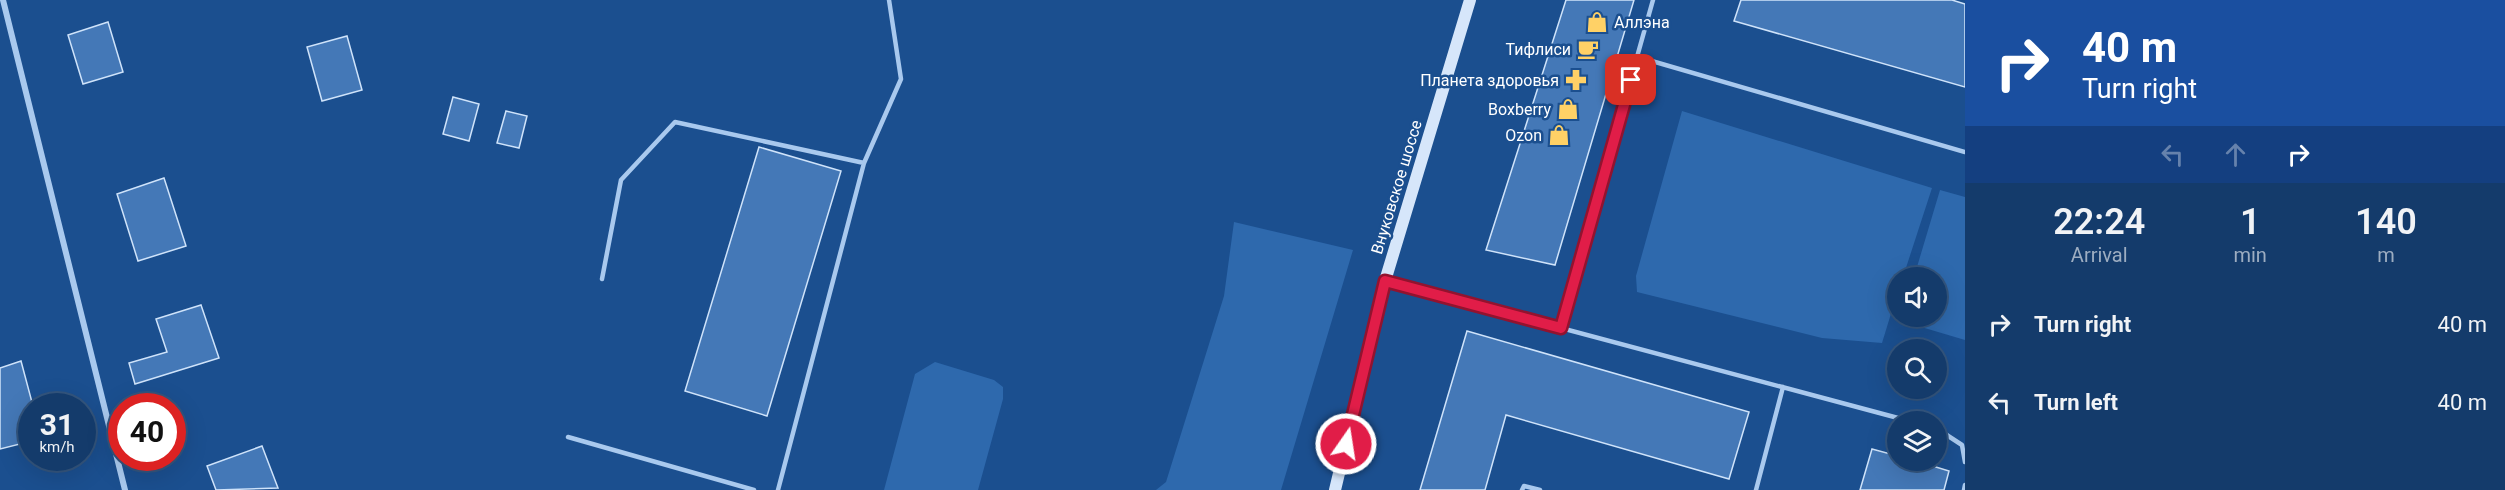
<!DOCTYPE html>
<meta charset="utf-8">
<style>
body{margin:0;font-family:Roboto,sans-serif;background:#1d4271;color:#f1f3f6;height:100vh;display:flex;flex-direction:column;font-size:22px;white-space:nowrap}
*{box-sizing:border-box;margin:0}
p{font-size:20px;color:#9dadc1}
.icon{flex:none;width:33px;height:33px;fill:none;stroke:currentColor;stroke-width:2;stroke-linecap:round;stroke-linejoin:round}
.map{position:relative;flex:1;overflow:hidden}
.panel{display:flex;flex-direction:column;background:#143b6b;width:540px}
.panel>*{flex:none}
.banner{background:#1a4fa0;color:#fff;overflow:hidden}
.controls{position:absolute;left:1887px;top:267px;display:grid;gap:12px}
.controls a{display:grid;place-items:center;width:60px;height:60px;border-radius:50%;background:#143b6b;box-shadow:0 6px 24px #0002,0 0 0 2px #33557e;font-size:30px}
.speed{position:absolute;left:18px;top:393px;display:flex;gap:12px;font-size:30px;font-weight:700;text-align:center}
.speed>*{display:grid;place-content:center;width:78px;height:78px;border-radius:50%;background:#143b6b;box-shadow:0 6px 24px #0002,0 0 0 2px #33557e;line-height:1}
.speed small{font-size:15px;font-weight:400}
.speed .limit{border:9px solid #d22;background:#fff;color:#111}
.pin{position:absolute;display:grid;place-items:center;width:51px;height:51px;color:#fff;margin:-26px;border-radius:12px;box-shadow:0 3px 9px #0006}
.me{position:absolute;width:66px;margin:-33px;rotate:13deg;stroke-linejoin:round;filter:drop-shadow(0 0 4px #0008)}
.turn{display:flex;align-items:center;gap:21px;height:126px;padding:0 18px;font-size:27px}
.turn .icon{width:78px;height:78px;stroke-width:2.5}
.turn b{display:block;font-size:42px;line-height:51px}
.lanes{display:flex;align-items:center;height:57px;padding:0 18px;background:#0003;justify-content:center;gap:30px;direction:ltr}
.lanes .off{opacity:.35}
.eta{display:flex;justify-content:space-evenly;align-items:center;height:102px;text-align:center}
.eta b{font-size:36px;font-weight:600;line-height:42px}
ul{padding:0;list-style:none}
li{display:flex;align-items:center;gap:18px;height:78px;padding:0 18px}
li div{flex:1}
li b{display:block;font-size:22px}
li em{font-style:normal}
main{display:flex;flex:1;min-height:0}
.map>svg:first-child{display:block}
.green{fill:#2e69ad}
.building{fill:#4478b7;stroke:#cfe3fa;stroke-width:1.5}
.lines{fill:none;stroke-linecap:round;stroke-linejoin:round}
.lane{stroke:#a9c9ee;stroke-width:4.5}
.street{stroke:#a9c9ee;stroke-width:6}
.secondary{stroke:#d6e6fa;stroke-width:12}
.route-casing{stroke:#92132f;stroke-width:15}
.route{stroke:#e11d48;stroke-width:10}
.labels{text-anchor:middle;stroke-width:5;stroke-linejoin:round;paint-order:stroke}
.poi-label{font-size:16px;fill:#fff;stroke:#1b4f8f;text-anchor:end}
.street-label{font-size:16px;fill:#fff;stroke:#1b4f8f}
</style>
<main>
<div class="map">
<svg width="1965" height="490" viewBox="0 0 1965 490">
<rect width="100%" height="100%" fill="#1b4f8f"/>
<path class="green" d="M1682 111 1932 188 1903 277 1898 278 1897 294 1882 343 1822 338 1637 292 1636 276Z
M1940 190 1965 197V340L1901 321 1902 317 1936 316V278L1914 277Z
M1234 222 1353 250 1281 490H1156L1166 482 1224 296Z
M935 362 994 380 1003 387V399L978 490H884L915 374Z"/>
<path class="building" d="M1566 0H1634L1555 265 1486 250Z
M1741 0H1952L1965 4V87L1734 21Z
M108 22 123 72 83 84 68 35Z
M347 36 362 90 322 101 307 47Z
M453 97 479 104 469 141 443 134Z
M506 111 527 116 519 148 497 143Z
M759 147 841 171 767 416 685 391Z
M164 178 186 246 138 261 117 194Z
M201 305 219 358 135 384 129 363 167 352 156 319Z
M1467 331 1749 412 1729 479 1506 415 1485 490H1420Z
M21 361 33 406 32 441 0 449V368Z
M262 446 278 488 216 490 207 466Z
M1872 449 1898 456V460H1913L1949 471 1944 490H1860Z"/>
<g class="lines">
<path class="lane" d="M1638 57 1965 152
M864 163 901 79 889 0
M602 279 621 180 675 122 864 163 778 490
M1385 281 1913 422
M1561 328 1653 0
M1936 428 1962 445 1965 462
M568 437 754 490
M1522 490 1524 486 1540 490
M1756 490 1783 387
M1964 490 1965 485"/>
<path class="street" d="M3 0 125 490"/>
<path class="secondary" d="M1335 490 1385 281 1470 0"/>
</g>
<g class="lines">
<defs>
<path id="route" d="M1346 444 1385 281 1561 328 1631 80"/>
</defs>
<use href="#route" class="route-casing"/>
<use href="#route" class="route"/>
</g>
<defs>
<symbol id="shop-bare" viewBox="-9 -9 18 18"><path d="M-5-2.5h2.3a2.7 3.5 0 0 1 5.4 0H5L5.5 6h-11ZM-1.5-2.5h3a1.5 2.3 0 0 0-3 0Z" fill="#ffd166" stroke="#1b4f8f" stroke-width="2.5" paint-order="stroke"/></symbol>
<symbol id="cafe-bare" viewBox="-9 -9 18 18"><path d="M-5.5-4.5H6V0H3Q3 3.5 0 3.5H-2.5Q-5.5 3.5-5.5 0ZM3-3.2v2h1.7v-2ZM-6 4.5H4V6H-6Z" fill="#ffd166" stroke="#1b4f8f" stroke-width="2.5" paint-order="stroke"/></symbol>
<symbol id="pharmacy-bare" viewBox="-9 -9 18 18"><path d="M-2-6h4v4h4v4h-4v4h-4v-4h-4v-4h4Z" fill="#ffd166" stroke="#1b4f8f" stroke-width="2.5" paint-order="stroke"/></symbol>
</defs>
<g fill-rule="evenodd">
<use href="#shop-bare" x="1582" y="7" width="30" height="30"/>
<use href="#cafe-bare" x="1573" y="34" width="30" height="30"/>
<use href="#pharmacy-bare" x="1561" y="65" width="30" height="30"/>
<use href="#shop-bare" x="1553" y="94" width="30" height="30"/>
<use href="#shop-bare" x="1544" y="120" width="30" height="30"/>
</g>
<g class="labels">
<g class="poi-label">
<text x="1614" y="28" text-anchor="start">Аллэна</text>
<text x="1571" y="55">Тифлиси</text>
<text x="1559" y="86">Планета здоровья</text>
<text x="1551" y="115">Boxberry</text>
<text x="1542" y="141">Ozon</text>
</g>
<g class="street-label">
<text transform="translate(1396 187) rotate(-73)" y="6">Внуковское шоссе</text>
</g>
</g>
</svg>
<div class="controls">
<a><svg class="icon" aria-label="sound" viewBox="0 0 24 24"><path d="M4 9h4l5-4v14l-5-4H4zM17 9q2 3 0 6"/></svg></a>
<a><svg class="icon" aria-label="search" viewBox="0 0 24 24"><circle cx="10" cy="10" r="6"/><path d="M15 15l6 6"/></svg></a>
<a><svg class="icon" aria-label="layers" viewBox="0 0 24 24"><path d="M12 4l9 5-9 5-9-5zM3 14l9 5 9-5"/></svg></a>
</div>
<div class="speed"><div>31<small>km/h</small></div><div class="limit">40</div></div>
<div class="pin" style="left:1631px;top:80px;background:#d93025"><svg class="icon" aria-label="arrive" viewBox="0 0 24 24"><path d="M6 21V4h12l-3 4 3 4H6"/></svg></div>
<svg class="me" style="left:1346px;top:444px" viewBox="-20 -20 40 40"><circle r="17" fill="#e11d48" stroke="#fff" stroke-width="3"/><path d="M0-11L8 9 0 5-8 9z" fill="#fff"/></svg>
</div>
<section class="panel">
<div class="banner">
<div class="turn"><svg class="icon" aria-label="right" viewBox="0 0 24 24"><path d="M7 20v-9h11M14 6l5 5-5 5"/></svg><div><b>40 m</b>Turn right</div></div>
<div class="lanes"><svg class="icon off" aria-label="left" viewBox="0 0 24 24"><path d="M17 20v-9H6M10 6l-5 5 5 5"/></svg><svg class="icon off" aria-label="ahead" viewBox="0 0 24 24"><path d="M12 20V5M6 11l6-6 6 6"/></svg><svg class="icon" aria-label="right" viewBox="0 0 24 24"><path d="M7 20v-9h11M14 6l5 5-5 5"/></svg></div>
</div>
<div class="eta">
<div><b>22:24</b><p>Arrival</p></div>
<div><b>1</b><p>min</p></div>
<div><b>140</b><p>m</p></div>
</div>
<ul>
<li><svg class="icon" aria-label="right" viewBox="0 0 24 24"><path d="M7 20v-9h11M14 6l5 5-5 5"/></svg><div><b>Turn right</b></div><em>40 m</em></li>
<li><svg class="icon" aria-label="left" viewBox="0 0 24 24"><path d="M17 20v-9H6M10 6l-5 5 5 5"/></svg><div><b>Turn left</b></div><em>40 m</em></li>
</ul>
</section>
</main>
